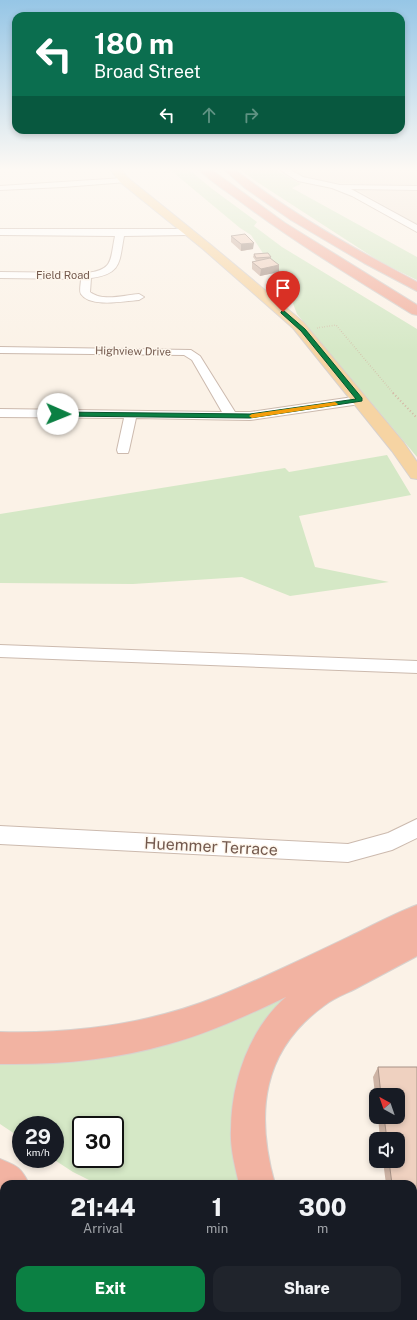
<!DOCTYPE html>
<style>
body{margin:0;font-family:"Public Sans",sans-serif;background:#20242c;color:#f1f3f6;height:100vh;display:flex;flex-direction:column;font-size:15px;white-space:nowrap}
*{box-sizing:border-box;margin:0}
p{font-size:13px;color:#9ea1a6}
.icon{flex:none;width:22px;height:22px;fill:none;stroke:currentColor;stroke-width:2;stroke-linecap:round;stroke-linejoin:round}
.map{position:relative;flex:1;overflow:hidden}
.panel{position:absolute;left:0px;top:1180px;width:417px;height:140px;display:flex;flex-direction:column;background:#171b24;border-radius:12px 12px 0 0;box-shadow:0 2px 6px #0003}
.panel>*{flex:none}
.hud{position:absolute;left:12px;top:12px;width:393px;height:122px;border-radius:12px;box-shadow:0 2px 6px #0003;background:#0b6e4f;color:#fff;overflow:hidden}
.needle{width:26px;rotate:320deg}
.tools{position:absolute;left:369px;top:1088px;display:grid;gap:8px}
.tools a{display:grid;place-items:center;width:36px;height:36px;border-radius:8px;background:#171b24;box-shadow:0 2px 6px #0003;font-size:20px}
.speed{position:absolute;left:12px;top:1116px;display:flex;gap:8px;font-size:20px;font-weight:700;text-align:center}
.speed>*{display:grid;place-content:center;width:52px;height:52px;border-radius:50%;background:#171b24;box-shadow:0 2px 6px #0003;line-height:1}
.speed small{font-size:10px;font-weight:400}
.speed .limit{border:2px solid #111;border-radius:6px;background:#fff;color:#111}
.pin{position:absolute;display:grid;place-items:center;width:34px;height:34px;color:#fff;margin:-41px -17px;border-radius:50% 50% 50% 0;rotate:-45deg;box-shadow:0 0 4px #0007}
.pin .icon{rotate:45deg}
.me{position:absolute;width:44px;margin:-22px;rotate:91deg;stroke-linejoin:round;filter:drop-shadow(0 0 3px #0008)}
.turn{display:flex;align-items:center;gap:14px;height:84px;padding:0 16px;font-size:18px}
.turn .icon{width:52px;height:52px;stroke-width:2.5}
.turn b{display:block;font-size:28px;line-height:34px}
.lanes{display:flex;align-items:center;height:38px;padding:0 16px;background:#0003;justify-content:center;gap:20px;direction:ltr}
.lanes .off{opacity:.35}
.eta{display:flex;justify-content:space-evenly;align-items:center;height:68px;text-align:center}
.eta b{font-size:24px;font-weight:800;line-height:28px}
.primary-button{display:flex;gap:8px;margin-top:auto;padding:8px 16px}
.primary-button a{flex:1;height:46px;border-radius:12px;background:#0b8043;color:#fff;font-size:16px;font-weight:800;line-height:46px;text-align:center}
.primary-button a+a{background:#20242c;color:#f1f3f6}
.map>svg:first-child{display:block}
.residential{fill:#f2e4d6}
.green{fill:#d5e8c6;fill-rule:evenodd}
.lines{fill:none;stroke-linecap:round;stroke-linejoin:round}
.minor-casing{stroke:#ccbaae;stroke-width:2}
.major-casing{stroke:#d8d1cd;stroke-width:2}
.highway-casing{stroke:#d8d1cd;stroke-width:2}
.path-far1{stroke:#d4b4a3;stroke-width:1.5;stroke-dasharray:0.5 2;stroke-linecap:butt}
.path{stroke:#d4b4a3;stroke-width:2;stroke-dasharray:1 2.5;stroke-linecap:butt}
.minor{fill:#fff;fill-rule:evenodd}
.major{fill:#f6d4a3;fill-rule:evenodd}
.highway{fill:#f2b3a2;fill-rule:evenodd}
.wall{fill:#ceb4a5}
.shaded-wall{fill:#a79286}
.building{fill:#efd1c0;stroke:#a79286}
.route{fill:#0b8043;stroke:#07532c}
.slow{fill:#f59e0b}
.labels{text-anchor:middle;stroke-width:3;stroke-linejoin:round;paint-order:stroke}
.far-street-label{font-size:11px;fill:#73594d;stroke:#fef7ed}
.near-street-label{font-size:16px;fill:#73594d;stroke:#fef7ed}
</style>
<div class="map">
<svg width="417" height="1320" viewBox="0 0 417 1320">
<rect width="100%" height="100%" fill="#fbf2e7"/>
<path class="residential" d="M291 168H417V186L331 183 301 177 295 174Z
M357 190 417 191V224Z"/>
<path class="green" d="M168 168H187L211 188 257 222 254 226 282 247 417 329V457L297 314 289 293 251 235 240 228Z
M238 168H275L279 172 301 184 292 188 417 257V280L382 263 257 182Z
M387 455 411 495 299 516 315 567 389 582 290 596 242 577 133 584 0 583V514L285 468 289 472Z
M297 991 288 1003 241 1184H97L73 1172 53 1159H55V1125H21V1138L0 1124V1059ZM81 1125H115V1159H81Z"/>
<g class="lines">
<defs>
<path id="minor" d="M279 168H287L303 177 340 185 417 186V190L351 189 417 225V232L352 196 332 188 298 181 286 174Z
M124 178 128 180 127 182 63 187 0 190V186Z
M0 229H188L192 232 188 235 124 236C119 262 122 274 91 278L90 292C103 302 124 295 139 294L144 297 139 300C125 301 90 308 81 294 79 291 81 283 81 279L0 278V272L86 273C114 270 110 260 115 236L0 235Z
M0 347 191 350 200 356 235 412H250L360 396 364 397 366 400 364 403 360 404 250 420 136 418 129 450 128 453H118L117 450 124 418 0 417V409L222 412 192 360 184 355 0 353Z
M0 645 417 661V673L0 657Z
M417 819V838L392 850 348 862 0 844V826L348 844 388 833Z"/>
<path id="major" d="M109 168H119L128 178 211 245 303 322 404 443 417 462V479L411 478 392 451 293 328 203 249 120 182Z"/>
<path id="highway" d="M198 168H209L285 223 417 305V315L412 314C354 278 296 243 241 202 228 192 208 180 198 168Z
M222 168H233C290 213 353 248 417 282V291L364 263 291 220 245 188Z
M417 905V956C396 967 376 978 355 989 345 994 334 998 325 1005 262 1050 255 1113 275 1184H239C235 1166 230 1148 231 1130 231 1083 249 1029 286 997 248 1015 209 1033 169 1044 114 1060 57 1065 0 1064V1032C75 1034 149 1024 219 996 266 977 311 955 357 933 377 923 396 913 417 905Z
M0 1159C17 1166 21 1167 29 1184H4V1199L0 1197Z
M0 1274 4 1276V1315L0 1313Z
M18 1316H61L62 1320H19Z
M222 1316H266L267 1320H223Z
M342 1316H385L386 1320H343Z"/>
</defs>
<use href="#minor" class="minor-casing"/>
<use href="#major" class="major-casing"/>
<use href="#highway" class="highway-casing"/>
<path class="path-far1" d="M317 328 336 325 394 394"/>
<path class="path" d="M393 393 417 418"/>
<use href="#minor" class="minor"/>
<use href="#major" class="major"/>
<use href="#highway" class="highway"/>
</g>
<path class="wall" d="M231 236 253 249 241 251 231 242Z
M254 254 271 257V259L279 272 260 276 252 269V262L256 261 253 257Z
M378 1067H417V1228L413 1225V1184H386L383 1161H398V1139H380L378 1117H398V1095H376V1102L373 1077Z"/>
<path class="shaded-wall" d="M254 243 253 249 241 251V244Z
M279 265V272L260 276 261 269Z"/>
<path class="building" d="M245 234 254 243 241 244 231 236Z
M268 253 271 257 256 258 254 254Z
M270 258 279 265 261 269 252 262Z
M378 1067H417V1216L413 1213V1184H392L389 1161H398V1139H387L384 1117H398V1095H381Z"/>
<linearGradient id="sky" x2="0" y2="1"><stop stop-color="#96c6e6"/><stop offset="0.48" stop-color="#fdf9f4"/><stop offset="1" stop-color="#fdf9f4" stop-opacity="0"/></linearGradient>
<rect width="417" height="352" fill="url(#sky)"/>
<path class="route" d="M283 310 305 329 362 398V401L250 418 58 416 55 414 58 412 250 414 356 399 301 331 281 313V312Z"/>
<path class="slow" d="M335 402 338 404 337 405 252 418 249 416 252 414Z"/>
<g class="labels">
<g class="far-street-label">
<text x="63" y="279">Field Road</text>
<text transform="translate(133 351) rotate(1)" y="4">Highview Drive</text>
</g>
<g class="near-street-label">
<text transform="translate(211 846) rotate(3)" y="6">Huemmer Terrace</text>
</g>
</g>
</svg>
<div class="tools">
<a><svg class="needle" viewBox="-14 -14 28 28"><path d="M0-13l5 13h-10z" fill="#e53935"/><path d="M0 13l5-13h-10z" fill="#9ea1a6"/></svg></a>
<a><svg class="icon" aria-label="sound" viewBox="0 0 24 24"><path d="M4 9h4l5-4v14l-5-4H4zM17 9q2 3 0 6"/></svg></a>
</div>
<div class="speed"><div>29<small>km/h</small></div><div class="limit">30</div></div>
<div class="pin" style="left:283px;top:312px;background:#d93025"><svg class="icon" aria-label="arrive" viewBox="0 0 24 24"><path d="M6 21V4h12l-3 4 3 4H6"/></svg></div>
<svg class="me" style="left:58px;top:414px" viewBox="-20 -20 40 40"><circle r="19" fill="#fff"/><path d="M0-13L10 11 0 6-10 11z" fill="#0b8043"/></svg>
<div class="hud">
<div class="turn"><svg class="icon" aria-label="left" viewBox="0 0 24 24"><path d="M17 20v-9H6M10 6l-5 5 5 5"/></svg><div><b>180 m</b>Broad Street</div></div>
<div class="lanes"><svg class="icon" aria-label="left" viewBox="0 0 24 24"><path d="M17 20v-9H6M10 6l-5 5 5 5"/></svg><svg class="icon off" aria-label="ahead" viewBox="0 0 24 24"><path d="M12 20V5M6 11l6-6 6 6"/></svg><svg class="icon off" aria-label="right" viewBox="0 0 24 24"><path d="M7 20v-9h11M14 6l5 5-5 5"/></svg></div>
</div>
<section class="panel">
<div class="eta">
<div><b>21:44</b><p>Arrival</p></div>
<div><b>1</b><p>min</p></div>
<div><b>300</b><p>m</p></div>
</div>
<div class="primary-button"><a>Exit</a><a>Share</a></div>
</section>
</div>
